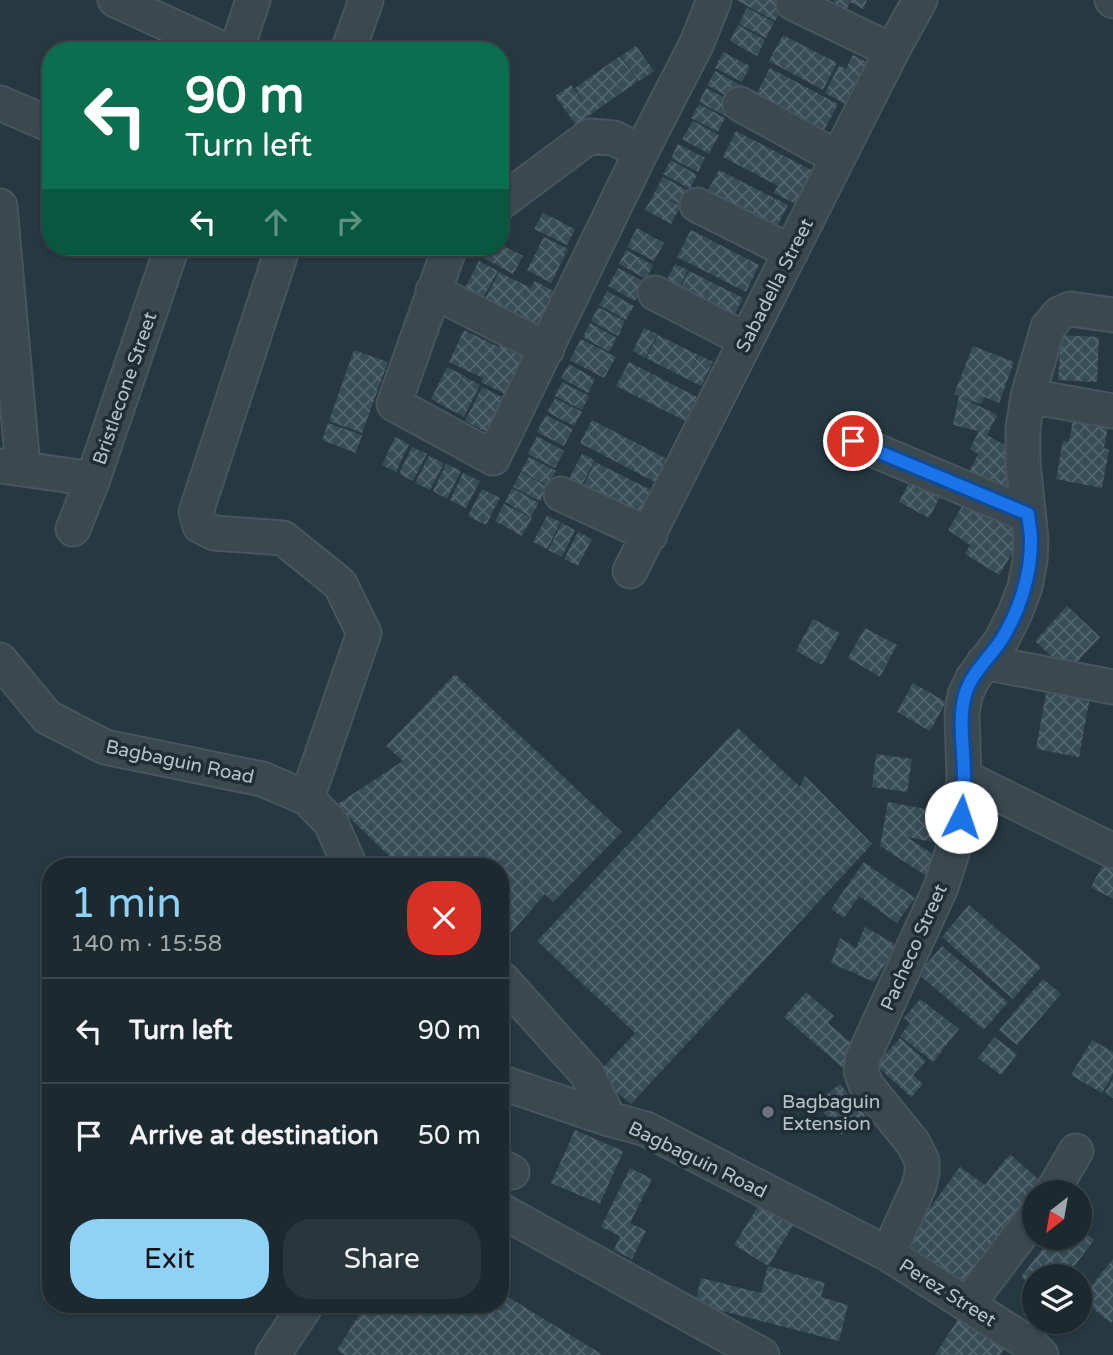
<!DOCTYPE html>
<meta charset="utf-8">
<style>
body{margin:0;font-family:"Varela Round",sans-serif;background:#29363c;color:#f1f3f6;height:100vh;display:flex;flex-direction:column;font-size:26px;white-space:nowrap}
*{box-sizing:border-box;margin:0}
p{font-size:23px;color:#a0a7ab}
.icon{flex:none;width:38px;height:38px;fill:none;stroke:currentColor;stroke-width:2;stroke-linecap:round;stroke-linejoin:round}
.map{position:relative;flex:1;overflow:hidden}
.panel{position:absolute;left:42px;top:858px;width:467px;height:455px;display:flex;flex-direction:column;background:#1c2a30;border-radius:28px;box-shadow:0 2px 5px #0004,0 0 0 2px #3a464c}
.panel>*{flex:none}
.guide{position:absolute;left:42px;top:42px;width:467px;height:214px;border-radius:28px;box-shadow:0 2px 5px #0004,0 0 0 2px #3a464c;background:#0b6e4f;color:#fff;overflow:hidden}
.needle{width:46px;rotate:211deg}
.tools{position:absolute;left:1022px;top:1180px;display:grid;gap:14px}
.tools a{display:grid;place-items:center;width:70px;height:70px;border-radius:50%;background:#1c2a30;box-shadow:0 2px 5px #0004,0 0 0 2px #3a464c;font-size:35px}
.pin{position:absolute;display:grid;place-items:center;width:60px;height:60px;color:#fff;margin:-30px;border:4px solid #fff;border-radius:50%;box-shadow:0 2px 7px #0007}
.me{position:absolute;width:77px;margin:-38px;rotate:4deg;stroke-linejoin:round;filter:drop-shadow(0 0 5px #0008)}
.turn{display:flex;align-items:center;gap:24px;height:147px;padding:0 28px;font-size:32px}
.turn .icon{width:91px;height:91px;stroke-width:2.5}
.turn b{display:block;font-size:49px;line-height:60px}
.lanes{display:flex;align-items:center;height:66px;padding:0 28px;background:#0003;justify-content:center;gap:35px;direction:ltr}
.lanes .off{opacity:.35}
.round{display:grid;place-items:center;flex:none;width:74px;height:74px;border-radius:28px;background:#29363c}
.summary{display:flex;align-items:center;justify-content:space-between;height:119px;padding:0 28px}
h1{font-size:42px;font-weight:600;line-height:52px;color:#90d1f6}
.action{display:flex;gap:14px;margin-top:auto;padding:14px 28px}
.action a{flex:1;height:80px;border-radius:28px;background:#90d1f6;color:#111;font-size:28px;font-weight:600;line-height:80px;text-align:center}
.action a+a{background:#29363c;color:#f1f3f6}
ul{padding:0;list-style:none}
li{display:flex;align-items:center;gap:21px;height:105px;padding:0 28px;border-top:2px solid #3a464c}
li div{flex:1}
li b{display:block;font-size:26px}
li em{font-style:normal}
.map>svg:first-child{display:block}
.building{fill:url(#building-cross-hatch)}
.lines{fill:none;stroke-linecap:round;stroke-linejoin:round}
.minor-casing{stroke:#47555c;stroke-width:37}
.minor{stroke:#3a4950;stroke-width:33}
.route-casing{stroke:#114b97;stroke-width:18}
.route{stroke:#1a73e8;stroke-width:12}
.worship-dot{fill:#6b7280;stroke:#1f2e35;stroke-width:2.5}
.labels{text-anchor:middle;stroke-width:7;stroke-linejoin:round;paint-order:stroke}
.street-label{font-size:19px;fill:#b7c3ca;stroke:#1f2e35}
.poi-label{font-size:19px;fill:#b7c3ca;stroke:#1f2e35;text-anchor:start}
</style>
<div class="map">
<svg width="1113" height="1355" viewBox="0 0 1113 1355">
<defs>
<pattern id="building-cross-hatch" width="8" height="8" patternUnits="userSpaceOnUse" patternTransform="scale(1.75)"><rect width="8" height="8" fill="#384d56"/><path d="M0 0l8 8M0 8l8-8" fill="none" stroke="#53656d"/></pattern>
</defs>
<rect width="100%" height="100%" fill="#263840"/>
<path class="building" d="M736 0H786L775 21Z
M835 0H867L863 9 850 2 841 20 828 14Z
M747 8 774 22 766 38 739 24Z
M738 25 765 40 757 56 730 41Z
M783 35 837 63 823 90 769 61Z
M636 46 654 71 639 81 621 56Z
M723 52 750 66 742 82 715 68Z
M853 55 871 64 863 80 858 77 845 104 825 93 839 65 846 69Z
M620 56 638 81 623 92 608 69 622 92 576 125 555 96 571 85 585 104 575 88Z
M770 68 838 104 824 130 756 95Z
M715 71 742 86 734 100 707 85Z
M706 88 733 102 725 116 699 102Z
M699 104 725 118 718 132 691 118Z
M693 121 719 135 709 154 682 139Z
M736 131 815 172 798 205 774 193 778 186 723 157Z
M678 144 705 158 698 172 671 158Z
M671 160 697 175 690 189 663 174Z
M719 170 774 198 766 215 775 198 788 205 774 232 705 196Z
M663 177 689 191 682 205 662 196 681 206 671 224 645 210Z
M543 213 575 229 567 245 534 229Z
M637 228 664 243 654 261 627 247Z
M691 230 759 265 746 292 677 257Z
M544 237 568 249 551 283 527 270Z
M500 244 523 256 513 274 484 258 490 247H500Z
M626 250 653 265 646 279 619 264Z
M479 261 498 271 482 300 464 290Z
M675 264 688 270 676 294 663 287Z
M618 268 645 282 635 301 608 286Z
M689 271 743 298 731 322 677 295Z
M499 272 531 288 535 281 561 295 554 308 548 304 538 324 518 313 517 315 485 299Z
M607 291 634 306 626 320 599 305Z
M598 307 625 321 618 336 591 321Z
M590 323 617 338 609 352 583 337Z
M644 328 657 334 645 358 633 351Z
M464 330 499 347 501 343 530 358 511 397 481 382 483 378 449 362Z
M658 335 698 355 691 370 699 355 713 362 701 386 646 358Z
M1061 335 1099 337 1097 382 1058 380Z
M581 339 616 357 604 378 570 360Z
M973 346 1014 362 999 403 984 397 981 404 961 397 997 415 987 435 1015 451 1018 500 967 476 978 454 970 449 979 431 953 425 959 396 954 394Z
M354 350 388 362 362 433 329 421Z
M629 362 697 397 685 421 616 386Z
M569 364 595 379 588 393 561 378Z
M447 367 463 375 457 388 464 376 480 385 464 417 431 399Z
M562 382 589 396 582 410 555 396Z
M482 387 508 400 490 434 465 421Z
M555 398 582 412 574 426 547 412Z
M1074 414 1109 421 1104 448 1109 450 1102 488 1056 479 1063 441 1069 442Z
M546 415 573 429 564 446 537 432Z
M592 420 667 459 655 482 580 443Z
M328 423 362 435 356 453 322 440Z
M537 436 564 451 555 468 528 454Z
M395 437 409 444 396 472 382 465Z
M412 447 427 454 413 481 399 474Z
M582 454 595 460 581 487 568 480Z
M429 456 444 463 430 490 415 483Z
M529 457 556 471 548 486 521 471Z
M595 462 651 490 637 517 582 489Z
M446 464 461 471 447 499 433 491Z
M521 472 548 487 540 501 513 487Z
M463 473 480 481 466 508 450 500Z
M913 475 943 491 929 518 899 502Z
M512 488 539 503 531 517 505 502Z
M482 489 500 498 486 525 468 516Z
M969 495 1027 529 999 575 965 554 970 545 948 530Z
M504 504 532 518 522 536 495 521Z
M547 516 561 522 547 549 533 542Z
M562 523 575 530 562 557 548 550Z
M578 532 592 539 578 566 564 559Z
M1067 606 1100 637 1068 672 1035 641Z
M813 619 840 633 822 665 796 651Z
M865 628 897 645 880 677 848 658Z
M455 674 622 832 553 902 545 894 500 945V866H400L336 805 403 761 386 746Z
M913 683 946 702 930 731 897 712Z
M1047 688 1090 697 1079 757 1036 749Z
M738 728 800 787 805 776 872 844 631 1104 596 1075 635 1033 537 941Z
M876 754 912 759 907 792 872 787Z
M888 802 953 814 948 845 907 837 943 861 931 879 880 846Z
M1111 850 1113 851V899L1091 887Z
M864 862 915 898 897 923 859 896 844 918 831 909Z
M969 905 1041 967 1013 999 942 937Z
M865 927 896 945 874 982 831 963 840 938 856 948Z
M942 946 1008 1002 984 1030 918 974Z
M1043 979 1061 994 1017 1045 999 1030Z
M806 992 834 1016 828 1023 858 1049 842 1067 784 1017Z
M920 999 959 1029 933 1062 900 1036 910 1023 904 1018Z
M994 1037 1017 1054 1001 1075 978 1058Z
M900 1038 926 1061 913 1075 923 1084 911 1097 876 1065Z
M1092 1040 1113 1052V1074L1102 1093 1071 1075Z
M1113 1079V1098L1105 1092Z
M840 1084 866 1116 842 1135 816 1103Z
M575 1130 623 1151 600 1204 551 1183Z
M1010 1154 1048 1188 1045 1192H1034V1206L969 1293 925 1264 929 1260 905 1242 960 1167 985 1185Z
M630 1168 652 1179 630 1223 646 1231 632 1259 614 1250 620 1236 601 1227Z
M762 1200 796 1221 768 1266 734 1245Z
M1080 1229 1094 1240 1067 1276H1034V1288L1021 1277 1052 1237H1080Z
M1113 1259V1321L1111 1323 1081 1299Z
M768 1266 825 1283 821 1297 848 1305 839 1341 695 1304 701 1278 761 1293Z
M500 1292 603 1355H345L337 1350 366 1304H500Z
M962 1313 1008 1343 1000 1355H935Z"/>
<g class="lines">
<defs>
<path id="minor" d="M115 0 227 51
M1112 0 1113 1
M793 3 892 51
M236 51 253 0
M348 51 366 0
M0 103 51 125
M740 104 838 158
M500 203 590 136 614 138 641 152
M697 205 791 252
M0 206 23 468
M283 247 196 512 200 526 214 533 283 538 340 584 364 633 307 798
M450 247 394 404 493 458 641 152 697 43 714 0
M433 291 547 349
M655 293 746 340
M1028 396 1113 411
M853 441 1028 515
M2 466 93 479
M561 494 650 535
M73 529 93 479 172 247
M630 571 838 158 892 51 920 0
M0 660 47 717 105 747 262 779 307 798 331 823 350 866
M984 662 1113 687
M964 777 1113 851
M503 980 587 1074 609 1119
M500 1082 609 1119 646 1129 888 1254 1031 1345 1041 1355
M500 1166 512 1172
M1052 1192 1076 1151
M500 1210 762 1355
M888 1254 919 1186 922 1173V1161L913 1143 866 1085 861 1071 863 1058 941 887 952 853 961 817 964 777 962 714 965 695 973 678 1001 641 1015 613 1025 587 1030 560 1031 539 1023 463V428L1028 396 1048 327 1059 314 1070 309 1113 315
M968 1304 1034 1217
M273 1355 307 1304"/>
</defs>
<use href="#minor" class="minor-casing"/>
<use href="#minor" class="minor"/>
</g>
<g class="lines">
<defs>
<path id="route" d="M853 441 1028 514C1029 523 1031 532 1031 541 1031 575 1019 613 1000 642 988 659 971 674 965 695 958 720 964 749 964 775 964 789 962 803 961 817"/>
</defs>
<use href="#route" class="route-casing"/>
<use href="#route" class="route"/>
</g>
<circle class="worship-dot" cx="768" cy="1112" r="7"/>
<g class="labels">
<g class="street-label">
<text transform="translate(774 285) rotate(-63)" y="7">Sabadella Street</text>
<text transform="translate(124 388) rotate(-71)" y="7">Bristlecone Street</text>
<text transform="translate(180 761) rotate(12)" y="7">Bagbaguin Road</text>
<text transform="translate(913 947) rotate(-66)" y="7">Pacheco Street</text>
<text transform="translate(698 1159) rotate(26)" y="7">Bagbaguin Road</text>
<text transform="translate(948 1292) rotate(32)" y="7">Perez Street</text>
</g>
<g class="poi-label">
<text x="782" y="1108">Bagbaguin<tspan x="782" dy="22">Extension</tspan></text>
</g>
</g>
</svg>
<div class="tools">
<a><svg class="needle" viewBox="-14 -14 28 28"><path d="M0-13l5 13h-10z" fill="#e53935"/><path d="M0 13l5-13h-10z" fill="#a0a7ab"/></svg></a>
<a><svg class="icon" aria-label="layers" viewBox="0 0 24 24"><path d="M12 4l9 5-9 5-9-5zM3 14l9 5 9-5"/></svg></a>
</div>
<div class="pin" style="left:853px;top:441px;background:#d93025"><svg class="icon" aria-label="arrive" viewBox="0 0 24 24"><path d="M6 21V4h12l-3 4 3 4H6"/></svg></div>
<svg class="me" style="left:961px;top:817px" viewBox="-20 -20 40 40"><circle r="19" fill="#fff"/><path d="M0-13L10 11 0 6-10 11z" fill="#1a73e8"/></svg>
<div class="guide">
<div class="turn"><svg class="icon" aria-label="left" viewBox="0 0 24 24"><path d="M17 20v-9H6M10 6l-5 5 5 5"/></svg><div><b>90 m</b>Turn left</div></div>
<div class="lanes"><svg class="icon" aria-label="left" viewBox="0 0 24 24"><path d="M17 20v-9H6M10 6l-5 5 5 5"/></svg><svg class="icon off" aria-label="ahead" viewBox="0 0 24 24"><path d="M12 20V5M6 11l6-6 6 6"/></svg><svg class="icon off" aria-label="right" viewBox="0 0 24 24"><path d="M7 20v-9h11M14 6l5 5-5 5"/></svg></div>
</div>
<section class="panel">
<div class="summary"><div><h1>1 min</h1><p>140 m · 15:58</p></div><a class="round" style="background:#d93025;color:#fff"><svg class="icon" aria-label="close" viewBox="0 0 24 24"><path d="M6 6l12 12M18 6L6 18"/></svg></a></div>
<ul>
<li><svg class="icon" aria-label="left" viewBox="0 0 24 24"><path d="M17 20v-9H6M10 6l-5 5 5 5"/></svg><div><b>Turn left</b></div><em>90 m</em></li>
<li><svg class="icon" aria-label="arrive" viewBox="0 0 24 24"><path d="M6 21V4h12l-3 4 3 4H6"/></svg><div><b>Arrive at destination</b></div><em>50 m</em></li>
</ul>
<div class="action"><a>Exit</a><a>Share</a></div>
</section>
</div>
